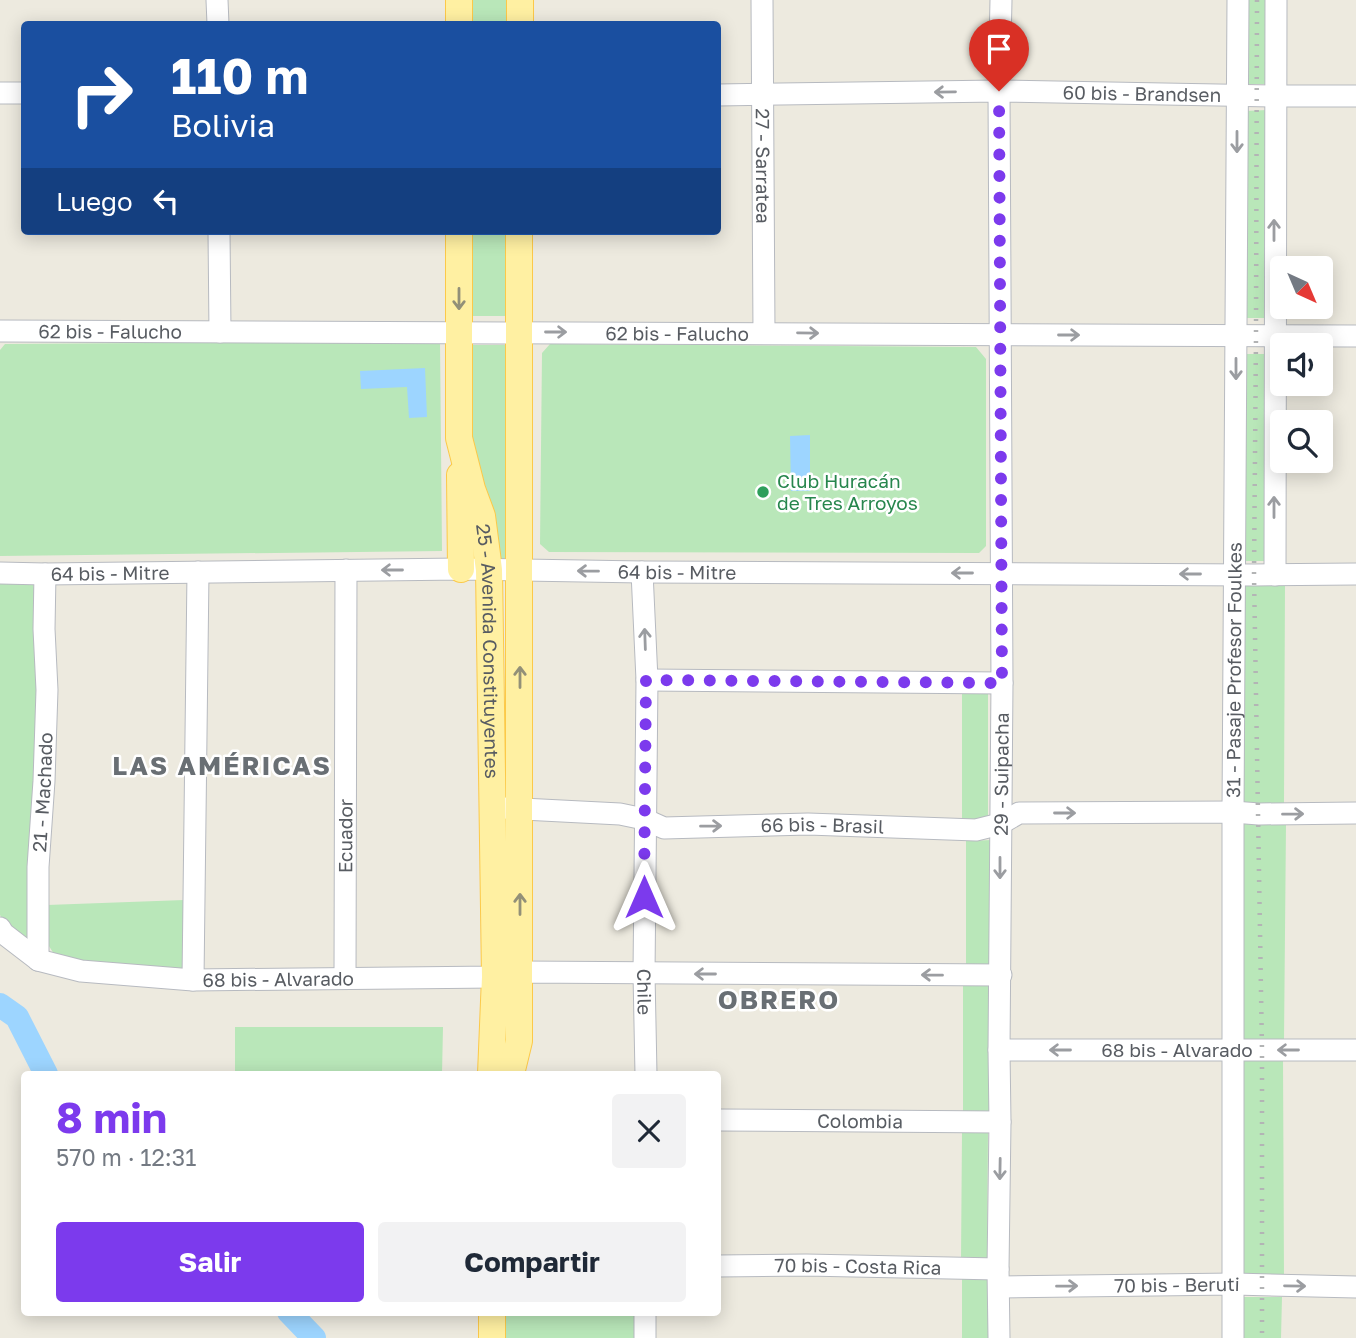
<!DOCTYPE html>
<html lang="es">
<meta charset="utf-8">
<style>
body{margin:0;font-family:"Golos Text",sans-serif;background:#f2f2f3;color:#1f2937;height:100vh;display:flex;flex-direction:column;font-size:26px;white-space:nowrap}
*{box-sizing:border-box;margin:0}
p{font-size:23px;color:#747a83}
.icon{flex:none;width:38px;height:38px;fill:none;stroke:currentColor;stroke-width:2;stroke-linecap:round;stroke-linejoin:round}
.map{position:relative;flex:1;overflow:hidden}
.details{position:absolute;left:21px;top:1071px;width:700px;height:245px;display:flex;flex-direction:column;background:#fff;border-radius:7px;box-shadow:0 4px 18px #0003}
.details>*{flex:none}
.hud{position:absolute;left:21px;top:21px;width:700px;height:214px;border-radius:7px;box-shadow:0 4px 18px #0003;background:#1a4fa0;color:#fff;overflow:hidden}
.needle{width:46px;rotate:136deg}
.buttons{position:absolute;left:1270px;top:256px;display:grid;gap:14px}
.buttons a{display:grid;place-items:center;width:63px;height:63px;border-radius:7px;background:#fff;box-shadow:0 4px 18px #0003;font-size:35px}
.pin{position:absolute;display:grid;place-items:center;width:60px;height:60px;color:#fff;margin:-72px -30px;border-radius:50% 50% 50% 0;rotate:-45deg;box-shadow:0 0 7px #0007}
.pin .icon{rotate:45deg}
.me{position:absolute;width:77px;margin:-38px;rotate:0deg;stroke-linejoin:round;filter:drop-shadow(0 0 5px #0008)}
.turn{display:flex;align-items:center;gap:24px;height:147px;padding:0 35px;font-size:32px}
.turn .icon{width:91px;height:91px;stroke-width:2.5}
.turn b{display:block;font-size:49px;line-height:60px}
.then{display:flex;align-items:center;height:66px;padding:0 35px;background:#0003;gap:14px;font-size:26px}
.round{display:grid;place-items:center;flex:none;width:74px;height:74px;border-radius:7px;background:#f2f2f3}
.head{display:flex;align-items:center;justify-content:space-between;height:119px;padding:0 35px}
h1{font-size:42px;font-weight:700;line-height:52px;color:#7c3aed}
.primary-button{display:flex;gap:14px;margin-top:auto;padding:14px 35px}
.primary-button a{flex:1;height:80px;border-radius:7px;background:#7c3aed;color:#fff;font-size:28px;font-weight:700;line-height:80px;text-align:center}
.primary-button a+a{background:#f2f2f3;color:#1f2937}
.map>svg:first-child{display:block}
.green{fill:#b9e7b9}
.water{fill:#9dd5ff}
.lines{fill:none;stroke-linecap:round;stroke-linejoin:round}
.river{stroke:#9dd5ff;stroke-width:24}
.minor-casing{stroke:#b7bac0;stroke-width:23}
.major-casing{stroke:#fcc949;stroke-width:28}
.minor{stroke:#fff;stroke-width:21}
.major{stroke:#fff0a2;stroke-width:26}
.rail{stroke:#b3b4b5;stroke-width:4.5;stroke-dasharray:2 9;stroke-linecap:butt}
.oneway{stroke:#9b9da1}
.oneway2{stroke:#929078}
.route{stroke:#7c3aed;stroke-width:12;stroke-dasharray:0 21.6}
.leisure-dot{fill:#2e9e5b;stroke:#fff;stroke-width:2.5}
.labels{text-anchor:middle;stroke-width:5;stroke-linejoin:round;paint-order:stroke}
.street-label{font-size:19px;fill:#585c62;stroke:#fff}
.leisure-label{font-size:19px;fill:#27864d;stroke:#fff;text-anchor:start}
.district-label{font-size:26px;font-weight:bold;letter-spacing:2px;fill:#696f74;stroke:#fff}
</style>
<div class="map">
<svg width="1356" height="1338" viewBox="0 0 1356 1338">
<rect width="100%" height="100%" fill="#edeadf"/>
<path class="green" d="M467 0H511L510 24H466Z
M1245 0H1267V84H1245Z
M1267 110V318H1245V111Z
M468 231H512V316H468Z
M440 341 442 551 0 556V350L5 344Z
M550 344 976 347 986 359V546L979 553 549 552 540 544 542 353Z
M468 345H512L507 561H499L472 458Z
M1243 354H1264L1265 561H1243Z
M0 584H33L37 601 40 673 28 942 4 922 0 915Z
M1242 586H1285L1284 804H1240Z
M962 692H988V821H962Z
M1242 824H1286L1284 1040H1241Z
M992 840V970H966V841Z
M184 900 183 971 73 964 54 954 47 943V905Z
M963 984H989V1113H963Z
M235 1027H443L442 1074H235Z
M1239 1058H1283L1284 1276 1241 1277Z
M962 1131H988L987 1260H961Z
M962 1277H988V1338H962Z
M1244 1297H1282L1281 1338H1243Z
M502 1313H639L638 1338H502Z"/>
<path class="water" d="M425 368 427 417 409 418 407 387 361 389 360 371Z
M810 435V491H791L790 436Z"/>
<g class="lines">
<path class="river" d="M0 1005 17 1017 46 1074
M289 1312 314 1338"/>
<defs>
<g id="minor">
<path d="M217 0 218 24"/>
<path id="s1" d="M762 0 764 333"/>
<path d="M0 93H24"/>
<path id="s2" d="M718 95 999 91 1275 96H1356"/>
<path d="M219 231 220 332"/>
<path id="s3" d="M0 331 1356 336"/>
<path id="s4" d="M642 572 647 680 644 974 646 1074"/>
<path id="s5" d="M0 573 45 574 461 569 642 572 1254 575 1356 574"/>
<path d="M1275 575 1276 0"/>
<path d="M647 680 1002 683"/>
<path id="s6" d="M503 808 620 814 644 819 664 828 808 824 976 830 1000 824 1019 813 1233 812 1259 814 1356 813"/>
<path id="s7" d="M0 928 3 933 38 960 81 971 193 980 495 977 520 972 1001 975"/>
<path id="s8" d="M38 960V867L44 781 47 690 44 629 45 574"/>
<path id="s9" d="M345 978 346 570"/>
<path d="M193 980 198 572"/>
<path id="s10" d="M999 1050H1356"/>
<path id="s11" d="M718 1120 1000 1122"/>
<path id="s12" d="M718 1266 806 1265 998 1269"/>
<path id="s13" d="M999 1287 1234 1284 1356 1287"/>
<path d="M645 1312V1338"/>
<path id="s14" d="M999 1338 998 1269 1000 1122 999 1050 1002 683 999 91 1001 0"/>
<path id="s15" d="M1233 1338V812L1238 0"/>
</g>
<g id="major">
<path d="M459 24V0"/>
<path d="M520 24V0"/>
<path id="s16" d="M459 231V438L472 489 482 516 489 570 495 977 491 1074"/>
<path d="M460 475 461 569"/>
<path d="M511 1074 519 1041V231"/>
<path d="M492 1338V1312"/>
</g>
</defs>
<use href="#minor" class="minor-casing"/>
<use href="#major" class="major-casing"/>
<use href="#minor" class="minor"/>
<use href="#major" class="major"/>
<path class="rail" d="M1257 0 1256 336 1254 575 1262 1050V1338"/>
</g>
<defs><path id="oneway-shaft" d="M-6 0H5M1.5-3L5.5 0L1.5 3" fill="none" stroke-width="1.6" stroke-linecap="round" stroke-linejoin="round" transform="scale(1.75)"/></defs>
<g class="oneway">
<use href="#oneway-shaft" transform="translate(945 92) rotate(179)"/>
<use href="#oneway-shaft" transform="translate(1237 142) rotate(90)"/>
<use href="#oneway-shaft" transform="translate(1274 230) rotate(-90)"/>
<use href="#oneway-shaft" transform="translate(556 332)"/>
<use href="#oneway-shaft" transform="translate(808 333) rotate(1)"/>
<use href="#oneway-shaft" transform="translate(1069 335)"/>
<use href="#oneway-shaft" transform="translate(1236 369) rotate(90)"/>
<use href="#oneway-shaft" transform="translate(1274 507) rotate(-90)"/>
<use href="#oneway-shaft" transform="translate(392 570) rotate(180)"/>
<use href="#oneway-shaft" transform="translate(588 571) rotate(-179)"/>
<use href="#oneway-shaft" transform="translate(962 573) rotate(-180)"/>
<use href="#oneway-shaft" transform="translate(1190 574) rotate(-180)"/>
<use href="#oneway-shaft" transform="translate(645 639) rotate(-92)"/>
<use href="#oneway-shaft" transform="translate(1065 813)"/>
<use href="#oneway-shaft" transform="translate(1293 814) rotate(-1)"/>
<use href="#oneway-shaft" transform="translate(711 826) rotate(-1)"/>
<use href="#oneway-shaft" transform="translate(1000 868) rotate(90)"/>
<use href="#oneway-shaft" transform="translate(705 974) rotate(180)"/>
<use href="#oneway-shaft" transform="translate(932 975) rotate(-179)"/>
<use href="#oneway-shaft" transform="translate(1060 1050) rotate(-180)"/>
<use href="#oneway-shaft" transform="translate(1288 1050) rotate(180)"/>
<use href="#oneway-shaft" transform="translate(1000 1169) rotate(91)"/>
<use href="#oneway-shaft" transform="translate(1067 1286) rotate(-1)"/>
<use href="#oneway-shaft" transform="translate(1295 1286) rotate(1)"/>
</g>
<g class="oneway2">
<use href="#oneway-shaft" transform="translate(459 299) rotate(90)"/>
<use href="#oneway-shaft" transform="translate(520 677) rotate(-90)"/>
<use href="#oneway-shaft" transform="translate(520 904) rotate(-90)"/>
</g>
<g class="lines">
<path class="route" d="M644 897 646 680 1002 683 999 91"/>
</g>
<circle class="leisure-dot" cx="763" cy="492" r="7"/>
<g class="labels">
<g class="street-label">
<text dy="7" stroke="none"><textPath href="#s2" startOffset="424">60 bis - Brandsen</textPath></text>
<text dy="7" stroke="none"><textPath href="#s1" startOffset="166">27 - Sarratea</textPath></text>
<text dy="7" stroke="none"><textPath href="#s3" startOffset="110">62 bis - Falucho</textPath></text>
<text dy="7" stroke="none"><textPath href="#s3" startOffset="677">62 bis - Falucho</textPath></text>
<text dy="7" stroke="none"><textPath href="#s5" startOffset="677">64 bis - Mitre</textPath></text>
<text dy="7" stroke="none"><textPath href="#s5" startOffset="110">64 bis - Mitre</textPath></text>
<text dy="7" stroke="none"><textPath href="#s16" startOffset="424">25 - Avenida Constituyentes</textPath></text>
<text dy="7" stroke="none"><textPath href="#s15" startOffset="668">31 - Pasaje Profesor Foulkes</textPath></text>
<text dy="7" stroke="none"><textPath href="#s14" startOffset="564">29 - Suipacha</textPath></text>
<text dy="7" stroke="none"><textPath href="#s8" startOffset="168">21 - Machado</textPath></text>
<text dy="7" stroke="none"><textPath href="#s6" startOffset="322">66 bis - Brasil</textPath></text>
<text dy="7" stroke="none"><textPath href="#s9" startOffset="142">Ecuador</textPath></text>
<text dy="7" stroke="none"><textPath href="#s7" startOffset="292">68 bis - Alvarado</textPath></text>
<text dy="7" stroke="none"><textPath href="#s4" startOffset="420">Chile</textPath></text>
<text dy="7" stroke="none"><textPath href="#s10" startOffset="178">68 bis - Alvarado</textPath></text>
<text dy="7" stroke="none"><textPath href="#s11" startOffset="142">Colombia</textPath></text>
<text dy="7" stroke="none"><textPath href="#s12" startOffset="140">70 bis - Costa Rica</textPath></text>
<text dy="7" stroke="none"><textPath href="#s13" startOffset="178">70 bis - Beruti</textPath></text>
</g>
<g class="leisure-label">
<text x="777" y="488">Club Huracán<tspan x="777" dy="22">de Tres Arroyos</tspan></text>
</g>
<g class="district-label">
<text x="222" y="775">LAS AMÉRICAS</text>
<text x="779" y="1009">OBRERO</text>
</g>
</g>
</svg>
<div class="buttons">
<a><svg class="needle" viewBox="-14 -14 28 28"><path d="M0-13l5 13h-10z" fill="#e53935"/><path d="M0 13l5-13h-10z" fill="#747a83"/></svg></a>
<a><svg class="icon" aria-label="sound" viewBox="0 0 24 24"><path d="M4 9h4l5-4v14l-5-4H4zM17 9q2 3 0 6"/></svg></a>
<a><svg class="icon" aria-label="search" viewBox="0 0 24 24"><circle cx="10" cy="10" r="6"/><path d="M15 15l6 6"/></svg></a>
</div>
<div class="pin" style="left:999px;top:91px;background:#d93025"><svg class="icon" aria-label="arrive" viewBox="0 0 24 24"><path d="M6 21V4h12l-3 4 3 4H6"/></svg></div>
<svg class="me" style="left:644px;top:897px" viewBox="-20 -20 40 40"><path d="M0-17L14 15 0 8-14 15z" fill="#7c3aed" stroke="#fff" stroke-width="4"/></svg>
<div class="hud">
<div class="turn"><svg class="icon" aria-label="right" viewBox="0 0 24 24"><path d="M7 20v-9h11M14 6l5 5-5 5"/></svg><div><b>110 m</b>Bolivia</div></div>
<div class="then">Luego<svg class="icon" aria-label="left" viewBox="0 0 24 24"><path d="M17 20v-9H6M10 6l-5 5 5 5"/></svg></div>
</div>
<section class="details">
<div class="head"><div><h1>8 min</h1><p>570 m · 12:31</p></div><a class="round"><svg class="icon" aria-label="close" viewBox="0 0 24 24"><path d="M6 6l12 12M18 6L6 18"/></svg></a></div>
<div class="primary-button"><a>Salir</a><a>Compartir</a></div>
</section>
</div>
